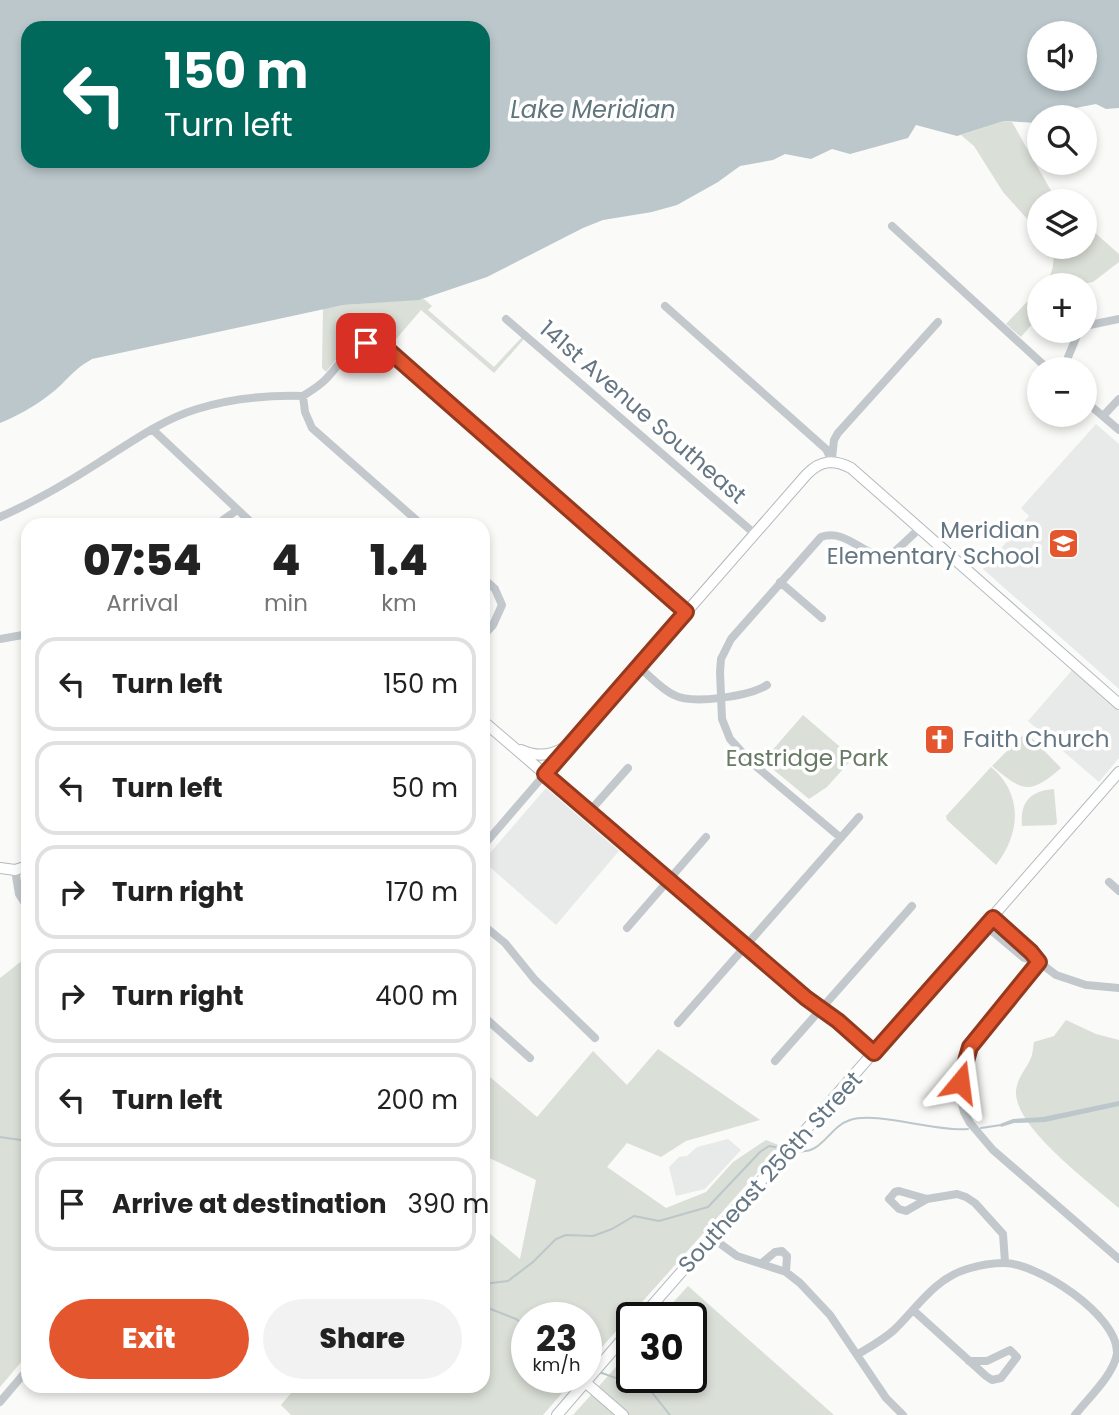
<!DOCTYPE html>
<meta charset="utf-8">
<style>
body{margin:0;font-family:Poppins,sans-serif;background:#f2f2f2;color:#222;height:100vh;display:flex;flex-direction:column;font-size:26px;white-space:nowrap}
*{box-sizing:border-box;margin:0}
p{font-size:23px;color:#767676}
.icon{flex:none;width:38px;height:38px;fill:none;stroke:currentColor;stroke-width:2;stroke-linecap:round;stroke-linejoin:round}
.map{position:relative;flex:1;overflow:hidden}
.side{position:absolute;left:21px;top:518px;width:469px;height:875px;display:flex;flex-direction:column;background:#fff;border-radius:21px;box-shadow:0 4px 10px #0003}
.side>*{flex:none}
.hud{position:absolute;left:21px;top:21px;width:469px;height:147px;border-radius:21px;box-shadow:0 4px 10px #0003;background:#00695c;color:#fff;overflow:hidden}
.buttons{position:absolute;left:1027px;top:21px;display:grid;gap:14px}
.buttons a{display:grid;place-items:center;width:70px;height:70px;border-radius:50%;background:#fff;box-shadow:0 4px 10px #0003;font-size:35px}
.speed{position:absolute;left:511px;top:1302px;display:flex;gap:14px;font-size:35px;font-weight:700;text-align:center}
.speed>*{display:grid;place-content:center;width:91px;height:91px;border-radius:50%;background:#fff;box-shadow:0 4px 10px #0003;line-height:1}
.speed small{font-size:18px;font-weight:400}
.speed .limit{border:4px solid #111;border-radius:10px;background:#fff;color:#111}
.pin{position:absolute;display:grid;place-items:center;width:60px;height:60px;color:#fff;margin:-30px;border-radius:14px;box-shadow:0 4px 10px #0006}
.me{position:absolute;width:77px;margin:-38px;rotate:16deg;stroke-linejoin:round;filter:drop-shadow(0 0 5px #0008)}
.turn{display:flex;align-items:center;gap:24px;height:147px;padding:0 28px;font-size:32px}
.turn .icon{width:91px;height:91px;stroke-width:2.5}
.turn b{display:block;font-size:49px;line-height:60px}
.eta{display:flex;justify-content:space-evenly;align-items:center;height:119px;text-align:center}
.eta b{font-size:42px;font-weight:800;line-height:49px}
.primary-button{display:flex;gap:14px;margin-top:auto;padding:14px 28px}
.primary-button a{flex:1;height:80px;border-radius:42px;background:#e4572e;color:#fff;font-size:28px;font-weight:800;line-height:80px;text-align:center}
.primary-button a+a{background:#f2f2f2;color:#222}
ul{padding:0;list-style:none}
li{display:flex;align-items:center;gap:21px;height:94px;margin:0 14px 10px;padding:0 14px;border:4px solid #e0e0e0;border-radius:21px}
li div{flex:1}
li b{display:block;font-size:26px}
li em{font-style:normal}
.map>svg:first-child{display:block}
.built{fill:#e8e9e9}
.green{fill:#dadfd7}
.water{fill:#bbc7cb;fill-rule:evenodd}
.lines{fill:none;stroke-linecap:round;stroke-linejoin:round}
.stream{stroke:#bbc7cb;stroke-width:2}
.secondary-casing{stroke:#b3babf;stroke-width:12}
.street{stroke:#c3c8cc;stroke-width:8}
.secondary{stroke:#fff;stroke-width:10}
.route-casing{stroke:#94391e;stroke-width:18}
.route{stroke:#e4572e;stroke-width:12}
.labels{text-anchor:middle;stroke-width:7;stroke-linejoin:round;paint-order:stroke}
.street-label{font-size:23px;fill:#657683;stroke:#fff}
.poi-label{font-size:23px;fill:#657683;stroke:#fff;text-anchor:end}
.park-label{font-size:23px;fill:#687a64;stroke:#fff}
.water-label{font-size:24px;font-style:italic;fill:#60757c;stroke:#fff}
</style>
<div class="map">
<svg width="1119" height="1415" viewBox="0 0 1119 1415">
<rect width="100%" height="100%" fill="#fafaf8"/>
<path class="built" d="M1096 424 1119 444V689L983 569 1029 516 1021 508Z
M1073 669 1119 711V758L1099 782 1028 721Z
M546 788 619 851 556 925 483 861Z
M728 1139 741 1150 705 1189 676 1196 669 1167 679 1157 687 1156 697 1147Z"/>
<path class="green" d="M1004 121 1012 122 1054 196 1060 201H1040L1039 232 1003 192 974 146 961 135Z
M1085 224 1119 254V262L1093 282 1077 285H1043C1054 274 1055 261 1052 247H1085Z
M1039 289V316L1021 337 1006 324Z
M424 299 432 306 428 310 494 367 522 337 524 339 494 373 421 310 391 345C363 325 342 353 326 372L322 368 323 309 343 305Z
M803 715 853 758 827 787 809 799 763 761Z
M1024 734H1028L1061 768C1030 795 1023 792 992 766Z
M991 767C1024 794 1020 835 996 865L947 820 946 816Z
M1054 789 1057 823 1055 825 1022 826C1020 802 1030 791 1054 789Z
M28 956V1354L0 1387V978Z
M1066 1020 1096 1034 1119 1040V1208C1093 1185 1015 1128 1016 1092 1017 1077 1026 1070 1031 1058 1033 1053 1033 1047 1034 1042L1054 1036Z
M658 1049 760 1120 686 1141 661 1157 627 1143 607 1167 666 1208 706 1192 733 1162 766 1140 781 1146 586 1365V1318H527V1377H576L543 1415H291L281 1405 297 1386H483V1228L520 1259 536 1180 483 1155V1071L537 1117 593 1051 627 1085Z
M688 1286 834 1415H573L632 1349V1377H691V1318H659Z"/>
<path class="water" d="M0 0H1119V108L1106 109 1096 104 1065 110 1046 117H1040L1039 122 1037 123 1004 121 957 136 916 125 908 138 850 154 832 149 811 159 785 154 773 160 740 166 718 182 677 205 652 212 603 220 583 228 487 277 419 300 343 305 92 359C77 368 74 372 62 384 44 401 22 414 0 423ZM28 28H483V161H28ZM1040 33H1085V79H1040Z
M1119 1101V1106L1045 1122 1014 1123 1001 1127 1000 1124 1013 1119 1043 1117Z"/>
<g class="lines">
<path class="stream" d="M981 1128 1001 1125
M0 1137 28 1141
M797 1151C823 1155 828 1127 850 1120 877 1111 934 1132 968 1129
M483 1284 508 1281 533 1262 556 1239 566 1235 593 1236 612 1229 634 1216 659 1221 708 1207 760 1152 769 1146 781 1148
M483 1306 516 1319 527 1327
M599 1372 650 1390 670 1415"/>
<defs>
<path id="secondary" d="M483 721 806 998 838 1021 874 1053
M521 750C536 757 551 756 565 747
M545 774 807 474C821 460 834 459 851 468L1119 704
M0 868 15 870 28 866
M641 1318 1119 772
M585 1382 623 1415
M557 1415 632 1328"/>
</defs>
<use href="#secondary" class="secondary-casing"/>
<path class="street" d="M892 226 1048 369
M665 306 826 449 832 461
M506 319 755 534
M1085 326 1119 319
M1063 369 1079 331
M303 396C311 391 319 386 325 380 343 362 353 335 382 346L686 613
M303 396 305 412 312 428 422 525
M1085 401 1119 430
M1103 416 1119 399
M152 429 254 525
M832 458 834 440 838 433 938 322
M0 517C34 502 67 483 98 463 130 443 161 420 197 409 232 398 266 395 303 396
M216 525 237 510
M483 578 495 589 502 605 493 625 483 636
M780 582 822 618
M0 639 28 634
M639 667C650 676 661 689 674 695 693 705 749 696 767 685
M589 812 628 768
M841 838 752 763 730 739 722 719 720 672 721 659 731 639 821 537C847 528 864 558 889 557L919 529
M483 846 545 774
M15 870 19 894 28 908
M1109 882 1119 891
M993 918 1031 952 1039 962 1056 975 1086 985 1119 988
M483 925 505 943 535 980 595 1038
M986 926 1024 958 1039 962
M627 928 706 837
M1039 962 970 1047 960 1082V1096L964 1112 970 1123 993 1150 1119 1259
M483 1016 530 1058
M678 1023 859 817
M775 1061 912 906
M927 1199 906 1211 899 1209 889 1199 895 1192 899 1191 927 1199 957 1194 966 1197 975 1203 1003 1234 1005 1262
M711 1237 737 1256 786 1272 800 1283 830 1315 886 1398 903 1415
M762 1263 775 1252 782 1251 787 1256 786 1272
M913 1310 986 1376 992 1380 1001 1378 1017 1357 1010 1350 987 1361H969
M858 1354C870 1347 883 1340 894 1330 917 1308 934 1279 967 1269 977 1266 992 1263 1003 1263 1036 1262 1119 1315 1117 1354 1112 1377 1089 1397 1075 1415
M0 1402 28 1369"/>
<use href="#secondary" class="secondary"/>
</g>
<g class="lines">
<defs>
<path id="route" d="M366 343 377 344 388 350 686 612 545 774 806 998 838 1021 874 1053 993 918 1031 952 1039 962 970 1047 960 1082"/>
</defs>
<use href="#route" class="route-casing"/>
<use href="#route" class="route"/>
</g>
<defs>
<symbol id="school-square" viewBox="-11 -11 22 22"><rect x="-9" y="-9" width="18" height="18" rx="4" fill="#e4572e" stroke="#fff"/><path d="M0-5L7-2L0 1L-7-2ZM-4 1L0 2.5L4 1V4Q0 6-4 4Z" fill="#fff"/></symbol>
<symbol id="church-square" viewBox="-11 -11 22 22"><rect x="-9" y="-9" width="18" height="18" rx="4" fill="#e4572e" stroke="#fff"/><path d="M-1.2-6h2.4v3.5h3.3v2.4h-3.3V6h-2.4V-.1h-3.3v-2.4h3.3Z" fill="#fff"/></symbol>
</defs>
<g fill-rule="evenodd">
<use href="#school-square" x="1046" y="526" width="35" height="35"/>
<use href="#church-square" x="922" y="722" width="35" height="35"/>
</g>
<g class="labels">
<g class="street-label">
<text transform="translate(643 412) rotate(41)" y="8">141st Avenue Southeast</text>
<text transform="translate(770 1172) rotate(-48)" y="8">Southeast 256th Street</text>
</g>
<g class="poi-label">
<text x="1040" y="538">Meridian<tspan x="1040" dy="26">Elementary School</tspan></text>
<text x="963" y="747" text-anchor="start">Faith Church</text>
</g>
<g class="park-label">
<text x="807" y="766">Eastridge Park</text>
</g>
<g class="water-label">
<text x="593" y="118">Lake Meridian</text>
</g>
</g>
</svg>
<div class="buttons">
<a><svg class="icon" aria-label="sound" viewBox="0 0 24 24"><path d="M4 9h4l5-4v14l-5-4H4zM17 9q2 3 0 6"/></svg></a>
<a><svg class="icon" aria-label="search" viewBox="0 0 24 24"><circle cx="10" cy="10" r="6"/><path d="M15 15l6 6"/></svg></a>
<a><svg class="icon" aria-label="layers" viewBox="0 0 24 24"><path d="M12 4l9 5-9 5-9-5zM3 14l9 5 9-5"/></svg></a>
<a>+</a>
<a>−</a>
</div>
<div class="speed"><div>23<small>km/h</small></div><div class="limit">30</div></div>
<div class="pin" style="left:366px;top:343px;background:#d93025"><svg class="icon" aria-label="arrive" viewBox="0 0 24 24"><path d="M6 21V4h12l-3 4 3 4H6"/></svg></div>
<svg class="me" style="left:960px;top:1082px" viewBox="-20 -20 40 40"><path d="M0-17L14 15 0 8-14 15z" fill="#e4572e" stroke="#fff" stroke-width="4"/></svg>
<div class="hud">
<div class="turn"><svg class="icon" aria-label="left" viewBox="0 0 24 24"><path d="M17 20v-9H6M10 6l-5 5 5 5"/></svg><div><b>150 m</b>Turn left</div></div>
</div>
<section class="side">
<div class="eta">
<div><b>07:54</b><p>Arrival</p></div>
<div><b>4</b><p>min</p></div>
<div><b>1.4</b><p>km</p></div>
</div>
<ul>
<li><svg class="icon" aria-label="left" viewBox="0 0 24 24"><path d="M17 20v-9H6M10 6l-5 5 5 5"/></svg><div><b>Turn left</b></div><em>150 m</em></li>
<li><svg class="icon" aria-label="left" viewBox="0 0 24 24"><path d="M17 20v-9H6M10 6l-5 5 5 5"/></svg><div><b>Turn left</b></div><em>50 m</em></li>
<li><svg class="icon" aria-label="right" viewBox="0 0 24 24"><path d="M7 20v-9h11M14 6l5 5-5 5"/></svg><div><b>Turn right</b></div><em>170 m</em></li>
<li><svg class="icon" aria-label="right" viewBox="0 0 24 24"><path d="M7 20v-9h11M14 6l5 5-5 5"/></svg><div><b>Turn right</b></div><em>400 m</em></li>
<li><svg class="icon" aria-label="left" viewBox="0 0 24 24"><path d="M17 20v-9H6M10 6l-5 5 5 5"/></svg><div><b>Turn left</b></div><em>200 m</em></li>
<li><svg class="icon" aria-label="arrive" viewBox="0 0 24 24"><path d="M6 21V4h12l-3 4 3 4H6"/></svg><div><b>Arrive at destination</b></div><em>390 m</em></li>
</ul>
<div class="primary-button"><a>Exit</a><a>Share</a></div>
</section>
</div>
